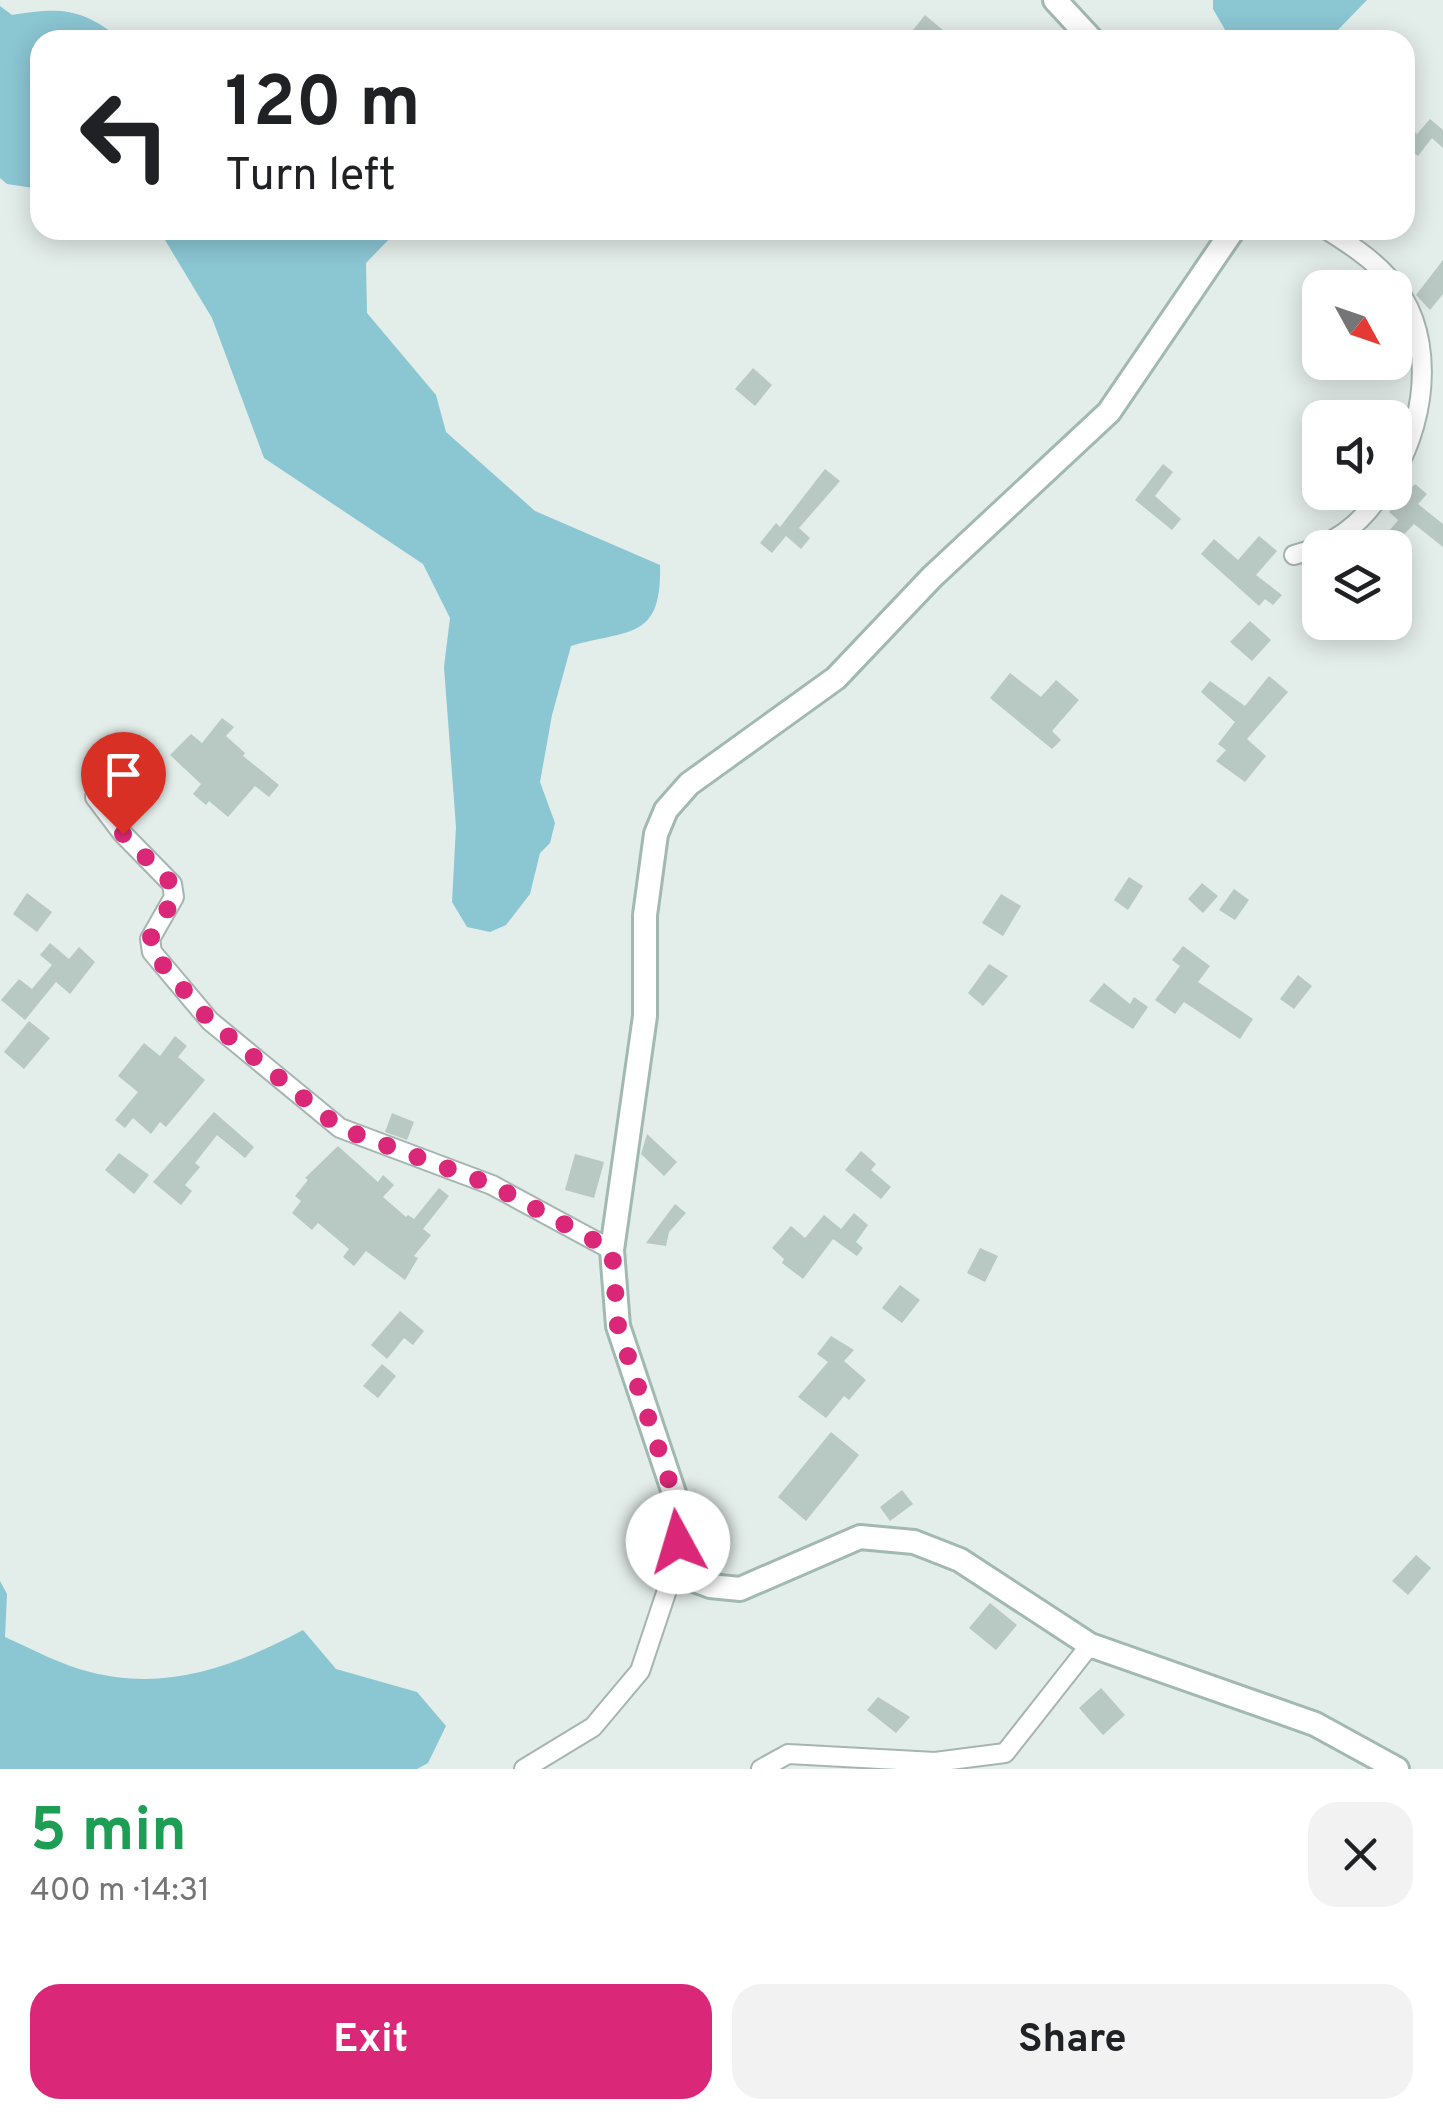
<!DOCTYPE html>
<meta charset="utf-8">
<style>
body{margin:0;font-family:Overpass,sans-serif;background:#f2f2f2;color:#202124;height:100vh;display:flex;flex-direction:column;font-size:38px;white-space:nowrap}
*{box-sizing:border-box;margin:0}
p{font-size:32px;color:#757577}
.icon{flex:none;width:55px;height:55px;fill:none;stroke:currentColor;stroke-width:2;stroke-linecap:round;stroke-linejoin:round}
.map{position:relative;height:1769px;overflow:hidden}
.sheet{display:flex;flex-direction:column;background:#fff;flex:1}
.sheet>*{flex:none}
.guide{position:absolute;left:30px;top:30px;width:1385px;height:210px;border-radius:30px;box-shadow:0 5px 25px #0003;background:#fff;color:#202124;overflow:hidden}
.needle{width:65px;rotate:130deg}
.tools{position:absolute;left:1302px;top:270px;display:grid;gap:20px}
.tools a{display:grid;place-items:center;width:110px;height:110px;border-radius:20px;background:#fff;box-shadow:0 5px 25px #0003;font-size:50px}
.pin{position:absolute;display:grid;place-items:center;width:85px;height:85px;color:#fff;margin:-102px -42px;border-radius:50% 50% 50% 0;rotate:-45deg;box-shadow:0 0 10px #0007}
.pin .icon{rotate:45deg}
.me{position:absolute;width:110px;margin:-55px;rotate:354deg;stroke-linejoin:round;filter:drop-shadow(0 0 8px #0008)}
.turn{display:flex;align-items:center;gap:35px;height:210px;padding:0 30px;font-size:45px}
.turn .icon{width:130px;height:130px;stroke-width:2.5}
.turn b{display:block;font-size:70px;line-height:85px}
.round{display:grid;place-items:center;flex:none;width:105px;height:105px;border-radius:30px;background:#f2f2f2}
.headline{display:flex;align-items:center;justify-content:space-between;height:170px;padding:0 30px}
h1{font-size:60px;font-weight:700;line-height:75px;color:#1e9e55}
.cta{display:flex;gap:20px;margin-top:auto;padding:20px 30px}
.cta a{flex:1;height:115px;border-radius:30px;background:#db2777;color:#fff;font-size:40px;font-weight:700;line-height:115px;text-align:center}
.cta a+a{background:#f2f2f2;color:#202124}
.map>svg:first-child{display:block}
.water{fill:#8bc6d3}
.building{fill:#b8c8c2}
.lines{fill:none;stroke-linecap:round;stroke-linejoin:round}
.street-casing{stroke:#a6b5b0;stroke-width:22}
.secondary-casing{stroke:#a1b9b1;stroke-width:28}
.street{stroke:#fff;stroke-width:18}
.secondary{stroke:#fff;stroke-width:22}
.route{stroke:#db2777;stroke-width:18;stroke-dasharray:0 32.4}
</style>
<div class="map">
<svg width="1443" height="1769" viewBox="0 0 1443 1769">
<rect width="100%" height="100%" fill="#e3ede9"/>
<path class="water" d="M1213 0H1367L1328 40H1231L1213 9Z
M0 6 12 15C61 7 82 8 122 40H40V189L7 184 0 178Z
M159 230H398L366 263 367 313 436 395 446 432 535 511 660 565C662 641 629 629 571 646L552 715 540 782 555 823 550 843 540 853 530 894 506 925 490 932 467 927 452 902 456 827 444 667 450 618 423 564 264 458 212 318Z
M0 1581 7 1594 5 1637C32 1649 61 1665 90 1672 167 1692 236 1666 303 1630L336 1669 417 1692 446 1726 428 1763 417 1769H0Z"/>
<path class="building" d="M925 15 944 31 937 40H924L913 30Z
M1430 119 1443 130V148L1432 138 1418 156 1405 146V124L1417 134Z
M1443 260V294L1430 310 1416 295Z
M753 368 772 385 755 406 735 389Z
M1163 464 1173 472 1155 496 1181 519 1172 530 1135 500Z
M825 469 840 481 799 528 810 538 801 549 786 536 772 553 760 543 776 523 780 527Z
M1415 484 1427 494 1418 504 1443 524V547L1414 524 1395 544 1385 536 1398 520 1389 512Z
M1259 536 1277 551 1256 575 1282 595 1273 605 1265 599 1259 606 1201 554 1214 539 1238 560Z
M1250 621 1271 640 1252 661 1230 642Z
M1010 673 1041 697 1056 680 1079 700 1052 731 1061 740 1052 749 990 698Z
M1269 676 1288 692 1247 739 1266 756 1245 782 1216 761 1226 750 1218 744 1235 722 1201 692 1210 681 1245 706Z
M222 718 234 727 226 736 245 753 243 756 279 785 269 797 255 786 228 817 209 801 206 805 193 794 201 784 170 755 191 734 202 743Z
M1129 877 1143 886 1128 910 1114 900Z
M1202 883 1218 896 1203 913 1188 899Z
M1234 889 1249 900 1235 920 1219 910Z
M27 893 52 912 37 932 13 914Z
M1001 894 1021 906 1003 936 982 923Z
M50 943 69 959 79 947 95 962 70 994 56 982 25 1020 1 1000 19 979 32 989 52 965 40 955Z
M1183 946 1210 966 1198 982 1253 1019 1240 1039 1184 1002 1175 1014 1155 1000 1180 966 1172 960Z
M989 964 1008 976 983 1006 968 993Z
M1298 975 1312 986 1294 1009 1280 999Z
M1104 983 1130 1004 1134 997 1148 1007 1133 1029 1089 1001Z
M29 1021 50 1038 24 1069 4 1052Z
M175 1036 187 1046 178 1057 205 1080 166 1127 160 1122 151 1134 133 1118 125 1128 115 1120 138 1092 118 1076 144 1043 160 1056Z
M214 1112 254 1147 245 1158 217 1135 195 1163 200 1167 185 1185 192 1191 181 1205 153 1182Z
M392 1113 414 1122 407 1140 385 1132Z
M647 1134 677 1162 664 1176 641 1154Z
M338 1146 378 1182 383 1175 394 1185 383 1197 406 1217 408 1215 414 1219 439 1188 449 1196 423 1229 431 1235 414 1256 418 1258 405 1280 366 1251 354 1266 343 1257 349 1249 318 1223 312 1230 292 1213 301 1201 295 1196 308 1180 305 1178Z
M861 1151 876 1164 871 1170 891 1187 881 1199 845 1170Z
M119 1153 149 1175 134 1194 105 1170Z
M575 1154 604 1162 594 1198 565 1190Z
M675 1204 686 1213 669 1232 666 1246 646 1243Z
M854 1213 868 1225 856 1242 863 1248 857 1256 833 1239 803 1279 782 1263 784 1259 772 1248 791 1226 805 1238 824 1215 841 1229Z
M980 1248 998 1256 985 1282 967 1273Z
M900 1285 920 1300 902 1323 882 1308Z
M400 1311 424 1331 413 1345 404 1338 387 1359 371 1345Z
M831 1336 854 1350 844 1361 866 1380 849 1400 844 1396 826 1418 798 1397 828 1362 817 1354Z
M382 1364 396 1376 378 1398 363 1386Z
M831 1432 859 1455 806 1521 778 1497Z
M902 1490 913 1504 890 1521 880 1507Z
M1416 1555 1431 1568 1408 1595 1392 1581Z
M990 1603 1017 1625 996 1650 969 1628Z
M1101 1688 1125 1715 1103 1735 1079 1708Z
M878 1697 910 1717 896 1733 867 1710Z"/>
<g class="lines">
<defs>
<path id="street" d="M1327 230C1349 244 1371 258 1388 277 1436 330 1428 414 1395 472
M1294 555C1333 545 1360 526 1382 492
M95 797 123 834 172 884 174 897 150 939 152 952 210 1021 340 1128 492 1185 612 1250
M524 1769 593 1727 640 1671 673 1572
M761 1769 788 1754 935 1762 1005 1753 1090 1645"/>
<path id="secondary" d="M1055 0 1092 40
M1233 230 1109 412 932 577 836 678 689 784 666 810 656 834 645 915V1016L612 1250 618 1326 679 1508 678 1556 673 1572 710 1586 740 1589 860 1537 914 1542 960 1560 1090 1645 1315 1724 1397 1769"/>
</defs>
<use href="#street" class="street-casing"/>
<use href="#secondary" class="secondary-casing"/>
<use href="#street" class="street"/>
<use href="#secondary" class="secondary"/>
</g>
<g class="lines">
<path class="route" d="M123 834 172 884 174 898 150 939 152 952 210 1021 340 1128 492 1185 612 1250 618 1326 678 1508V1542"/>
</g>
</svg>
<div class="tools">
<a><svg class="needle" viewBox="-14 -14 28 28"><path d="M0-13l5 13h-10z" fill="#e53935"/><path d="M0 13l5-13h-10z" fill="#757577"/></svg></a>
<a><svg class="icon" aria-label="sound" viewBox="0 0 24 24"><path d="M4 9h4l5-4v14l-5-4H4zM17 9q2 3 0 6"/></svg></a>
<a><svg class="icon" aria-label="layers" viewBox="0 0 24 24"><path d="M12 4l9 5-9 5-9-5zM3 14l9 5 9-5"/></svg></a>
</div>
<div class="pin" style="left:123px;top:834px;background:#d93025"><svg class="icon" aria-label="arrive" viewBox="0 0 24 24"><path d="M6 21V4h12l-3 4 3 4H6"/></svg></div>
<svg class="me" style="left:678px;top:1542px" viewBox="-20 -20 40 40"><circle r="19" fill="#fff"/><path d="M0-13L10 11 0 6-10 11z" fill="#db2777"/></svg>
<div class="guide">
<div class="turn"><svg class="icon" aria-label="left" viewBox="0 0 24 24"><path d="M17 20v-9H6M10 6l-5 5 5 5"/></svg><div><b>120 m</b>Turn left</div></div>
</div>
</div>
<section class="sheet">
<div class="headline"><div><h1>5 min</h1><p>400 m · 14:31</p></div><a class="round"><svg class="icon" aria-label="close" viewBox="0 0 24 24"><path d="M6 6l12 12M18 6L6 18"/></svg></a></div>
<div class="cta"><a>Exit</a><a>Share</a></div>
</section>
